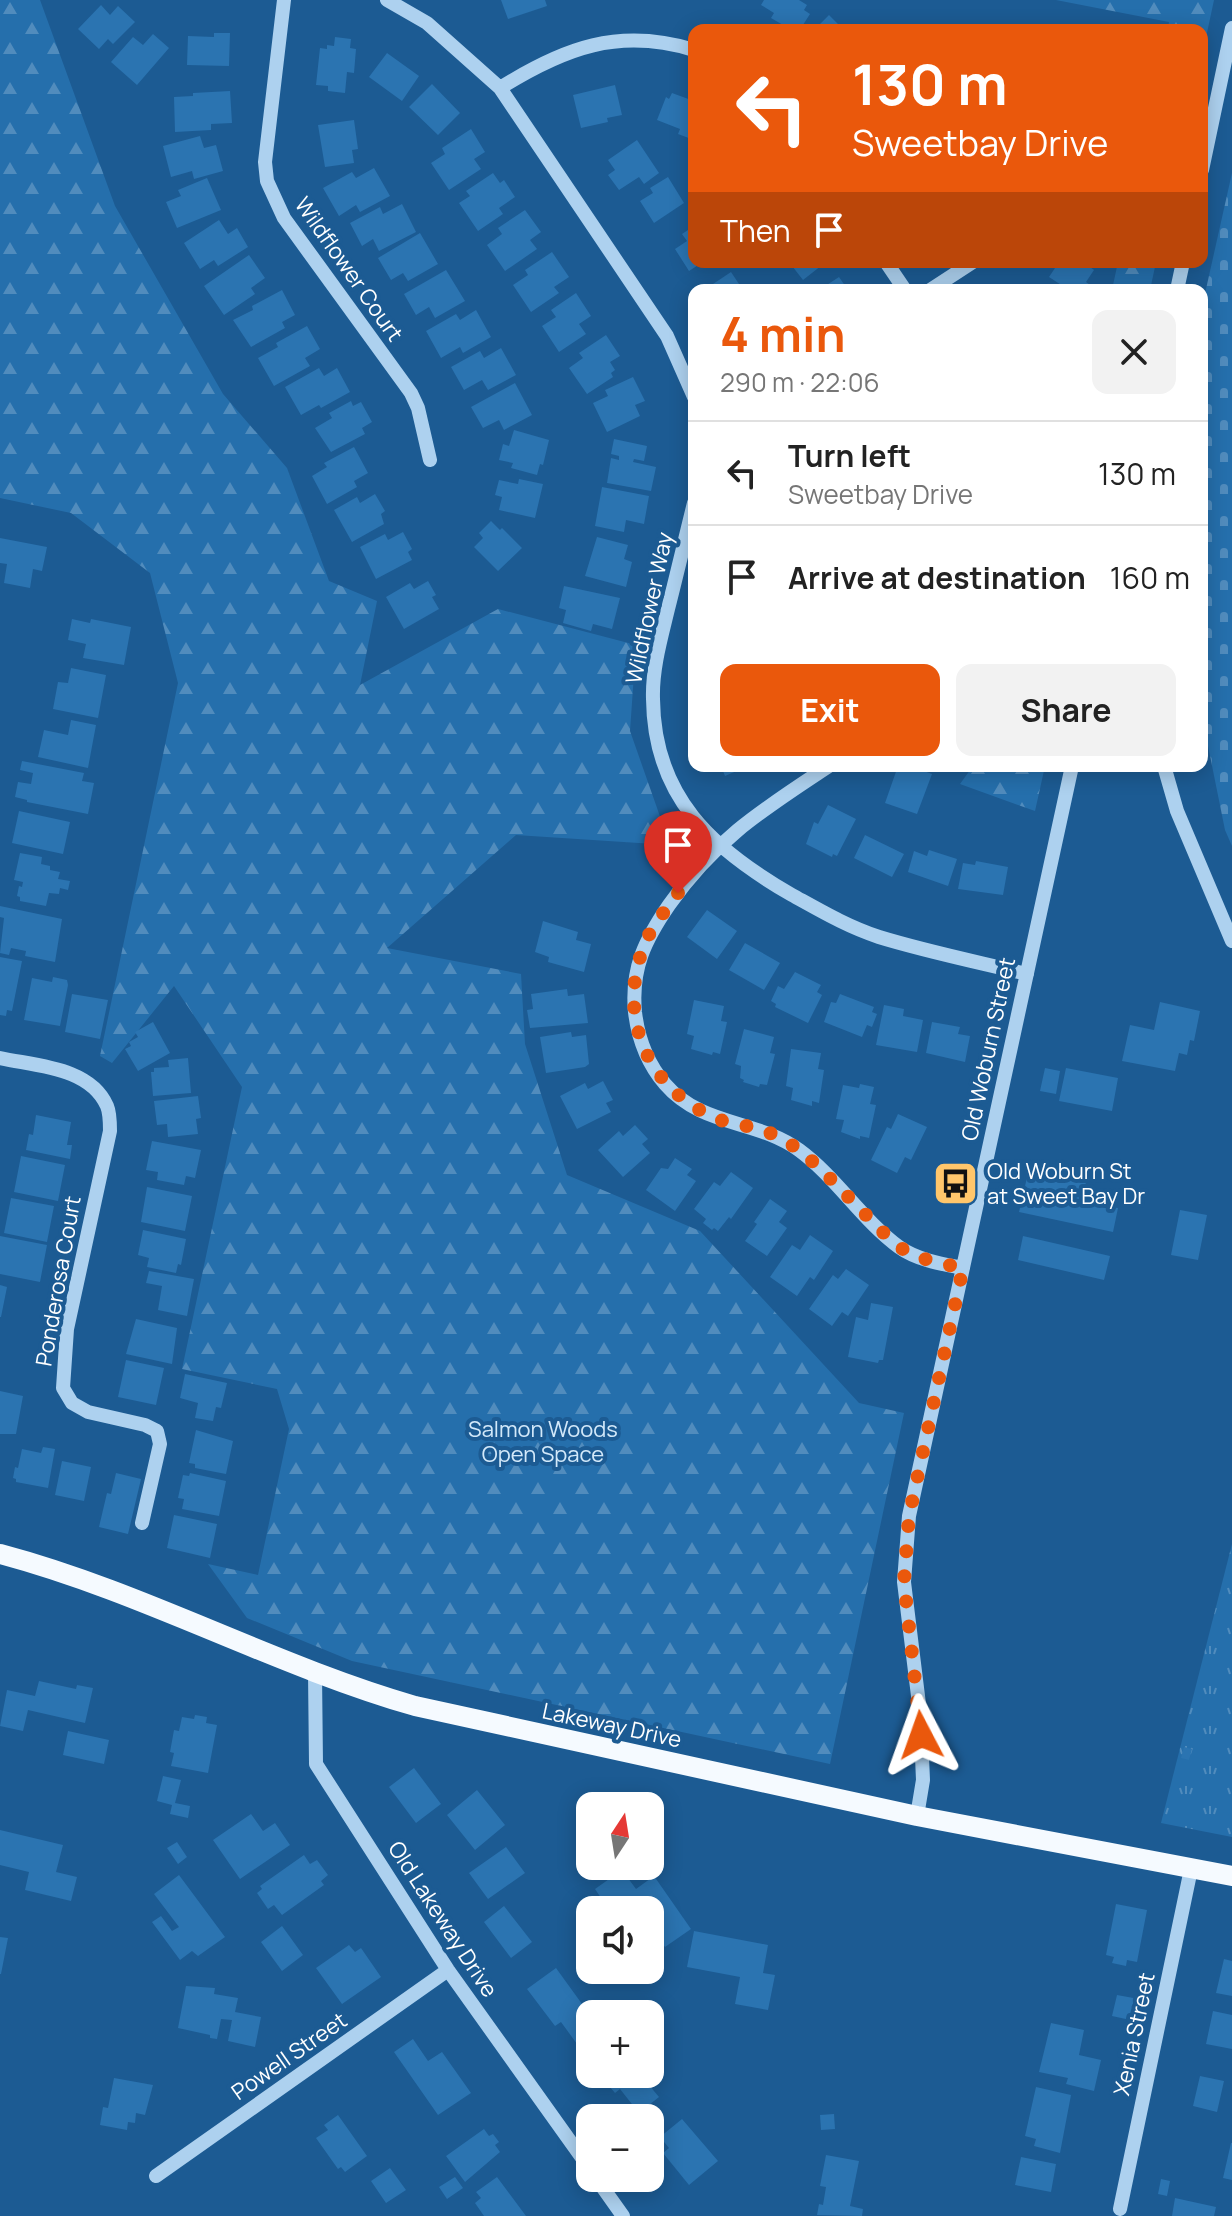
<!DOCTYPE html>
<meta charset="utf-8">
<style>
body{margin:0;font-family:Manrope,sans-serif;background:#f2f2f2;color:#222;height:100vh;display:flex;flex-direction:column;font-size:30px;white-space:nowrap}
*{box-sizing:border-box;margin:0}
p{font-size:26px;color:#767676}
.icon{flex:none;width:44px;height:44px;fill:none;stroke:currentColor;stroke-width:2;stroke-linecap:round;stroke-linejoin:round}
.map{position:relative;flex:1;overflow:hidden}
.side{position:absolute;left:688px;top:284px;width:520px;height:488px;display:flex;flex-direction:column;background:#fff;border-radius:16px;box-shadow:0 4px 20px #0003}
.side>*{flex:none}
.banner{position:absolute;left:688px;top:24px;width:520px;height:244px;border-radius:16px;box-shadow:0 4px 20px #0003;background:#ea580c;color:#fff;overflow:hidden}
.needle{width:52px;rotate:12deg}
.controls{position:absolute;left:576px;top:1792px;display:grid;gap:16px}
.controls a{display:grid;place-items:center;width:88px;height:88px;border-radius:16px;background:#fff;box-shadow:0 4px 20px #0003;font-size:40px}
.pin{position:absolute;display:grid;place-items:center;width:68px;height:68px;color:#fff;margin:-82px -34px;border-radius:50% 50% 50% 0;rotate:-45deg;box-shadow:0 0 8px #0007}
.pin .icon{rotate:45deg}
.me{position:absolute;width:88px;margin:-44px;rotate:356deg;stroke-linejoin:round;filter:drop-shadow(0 0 6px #0008)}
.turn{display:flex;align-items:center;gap:28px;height:168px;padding:0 32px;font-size:36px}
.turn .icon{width:104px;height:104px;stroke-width:2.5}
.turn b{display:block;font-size:56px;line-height:68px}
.then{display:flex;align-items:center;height:76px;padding:0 32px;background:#0003;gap:16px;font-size:30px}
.round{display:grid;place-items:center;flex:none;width:84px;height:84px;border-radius:16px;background:#f2f2f2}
.summary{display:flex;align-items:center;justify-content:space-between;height:136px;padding:0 32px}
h1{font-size:48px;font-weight:700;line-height:60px;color:#ea580c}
.cta{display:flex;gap:16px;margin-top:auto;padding:16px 32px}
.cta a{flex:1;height:92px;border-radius:16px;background:#ea580c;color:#fff;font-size:32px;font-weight:700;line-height:92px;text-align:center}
.cta a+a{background:#f2f2f2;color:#222}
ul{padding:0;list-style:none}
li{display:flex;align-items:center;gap:24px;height:104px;padding:0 32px;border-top:2px solid #e0e0e0}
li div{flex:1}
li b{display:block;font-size:30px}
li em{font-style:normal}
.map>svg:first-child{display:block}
.grass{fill:url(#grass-tufts)}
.forest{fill:url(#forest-firs)}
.cemetery{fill:url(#cemetery-stones)}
.building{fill:#2b74b1}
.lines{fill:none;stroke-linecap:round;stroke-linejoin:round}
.minor{stroke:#add1ef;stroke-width:14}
.major{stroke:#f5faff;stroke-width:20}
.route{stroke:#ea580c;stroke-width:14;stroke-dasharray:0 25.2}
.labels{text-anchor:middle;stroke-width:8;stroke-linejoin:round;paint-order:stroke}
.street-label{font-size:22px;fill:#fff;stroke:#1c5b93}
.poi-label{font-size:22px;fill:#fff;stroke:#1c5b93;text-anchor:start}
.park-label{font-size:22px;fill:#d3e9fa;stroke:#1c5b93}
</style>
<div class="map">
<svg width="1232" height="2216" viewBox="0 0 1232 2216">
<defs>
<pattern id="grass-tufts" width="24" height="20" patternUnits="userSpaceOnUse" patternTransform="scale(2)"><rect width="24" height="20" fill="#256fac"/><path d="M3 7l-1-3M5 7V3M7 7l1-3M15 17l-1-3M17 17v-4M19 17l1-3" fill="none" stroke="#518cbd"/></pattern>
<pattern id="forest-firs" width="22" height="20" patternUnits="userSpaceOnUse" patternTransform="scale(2)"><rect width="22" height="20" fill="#256fac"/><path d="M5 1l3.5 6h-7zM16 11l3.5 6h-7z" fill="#518cbd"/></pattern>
<pattern id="cemetery-stones" width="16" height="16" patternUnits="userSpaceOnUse" patternTransform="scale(2)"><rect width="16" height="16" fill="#256fac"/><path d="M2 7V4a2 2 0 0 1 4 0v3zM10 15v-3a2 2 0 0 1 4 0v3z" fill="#518cbd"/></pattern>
</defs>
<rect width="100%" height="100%" fill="#1c5b93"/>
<path class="grass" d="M1232 1544V1837L1161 1823Z"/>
<path class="forest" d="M0 0H40L115 206 223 394 287 468 329 581 377 601 360 685 498 609 636 645 630 731 670 845 516 835 387 948 521 974 525 1044 567 1175 700 1231 859 1403 904 1413 830 1764 352 1661 247 1618 208 1564 258 1575 289 1429 277 1389 182 1369 242 1087 174 986 112 1063 100 1056 178 683 150 573 71 513 0 498Z
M1056 0H1214L1202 56V30H1168L1169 22Z
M1118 262H1156L1150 290H1112Z
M973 766H1045L1035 811 960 784Z"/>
<path class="cemetery" d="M1232 173V846L1225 830 1202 716V307Z"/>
<path class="building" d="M501 0H545L547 6 508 19Z
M764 0H799L807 5 804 10 810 14 801 28 795 24 791 30H780L783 25 771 18 774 13 761 5Z
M101 5 110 15 118 6 135 22 113 44 108 39 99 49 78 29Z
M829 15 844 30H814Z
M214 33H230L229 66 187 65 188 36 214 37Z
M153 34 169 48 137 85 111 62 133 37 143 45Z
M335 37 351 39 350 48 356 49 354 73 347 72 345 93 328 91V86L316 85 320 48 327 49V45L334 46Z
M387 53 419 76 402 101 369 77Z
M432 84 460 113 438 135 409 107Z
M615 85 622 115 607 118 608 122 581 128 573 95Z
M230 91 232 123 211 124V130L175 132 174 97 193 96V93Z
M672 93 694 101 692 107 694 108V140L678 134 680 129 657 120 666 97 669 99Z
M354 120 358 149 352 150 354 163 325 167 318 125Z
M471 129 485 152 474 159 481 169 449 190 431 163 445 154 442 148Z
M200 136 204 148 216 145 223 171 194 179 192 171 171 177 163 146Z
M637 140 659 173 644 184 639 177 619 190 608 175 615 170 608 160Z
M374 168 390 196 360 212 356 205 339 216 323 188 352 172 356 178Z
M493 173 500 183 504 180 515 197 499 208 503 214 478 231 459 203 470 196 466 191Z
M668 177 684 203 654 223 640 201 653 193 650 188Z
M207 178 221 210 177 228 166 202 181 196 178 190Z
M402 204 416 232 379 251 373 239 362 246 350 223 380 207 383 214Z
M525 210 541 232 530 240 537 249 505 271 487 245 502 234 498 228Z
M219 220 228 234 237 228 248 247 218 266 214 260 200 269 184 243Z
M694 226V262H703L689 271 675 249 687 241 682 234Z
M420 233 438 264 408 281 403 273 391 280 378 258Z
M552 252 569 277 554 287 559 293 531 312 513 285 528 275 525 270Z
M249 255 265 278 251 288 255 294 224 315 204 286Z
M789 262H826L803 280Z
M1059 262 1071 268 1075 262H1083L1094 270 1086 282 1094 288 1093 290 1074 288 1069 290 1049 277Z
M446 270 465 301 435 318 429 307 416 315 404 294Z
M731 272 743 290H704Z
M839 277 848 290H819Z
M282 290 295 315 282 322 285 328 251 347 233 320 253 310 252 306Z
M576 293 591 316 579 324 586 334 559 352 542 326 556 317 551 310Z
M476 310 491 337 463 353 460 347 441 358 426 331 456 314 460 320Z
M307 326 320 349 305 358 310 366 274 386 258 358 278 347 276 343Z
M606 335 620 356 610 362 615 370 611 373 613 377 587 394 569 368 583 358 579 353Z
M501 348 516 375 488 390 482 380 464 390 451 367 480 351 484 358Z
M319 368 324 376 337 368 350 392 321 408 319 405 301 415 285 387Z
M633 377 645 401 635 405 640 416 607 432 593 403 608 396 605 390Z
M515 383 532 415 504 430 499 420 483 428 471 407Z
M351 401 353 406 361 402 372 422 362 428 365 434 331 452 315 428 332 418 329 413Z
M514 430 549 440 543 465 540 464 537 475 511 468 513 463 499 460 503 444 509 446Z
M614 439 647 446 644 461 634 459 633 462 656 467 651 491 607 483 611 458 619 460V456L611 454Z
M354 447 368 473 354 481 357 487 327 504 312 476 327 467 324 463Z
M519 479 543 484 535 518 499 510 502 497 495 495 499 480 518 484Z
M602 487 649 496 644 524 626 520 624 532 595 526Z
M375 494 385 511 381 514 384 524 352 542 334 510 357 497 360 503Z
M491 521 500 530 502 528 522 548 498 571 474 547 483 538 479 533Z
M403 532 412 549 408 552 412 560 376 579 360 547 385 534 388 540Z
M597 537 628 545 624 559 632 562 626 587 585 576Z
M0 538 47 547 42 571 33 569 30 588 4 583 7 564 0 563Z
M428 581 436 595 432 597 439 609 404 629 386 597 410 583 414 589Z
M564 586 620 598 612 629 593 624 591 631 563 623 566 610 559 608Z
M72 619 90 623 91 619 131 627 124 665 83 658 86 644 68 640Z
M71 668 106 675 98 718 53 709 58 682 68 683Z
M71 720 96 725 88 768 38 757 44 730 68 735Z
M22 761 84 773 82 781 94 783 88 814 27 802V800L15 797 18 782 31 784 33 773 20 770Z
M721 766H748L725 776Z
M898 766H910L932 774 917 814 885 803Z
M828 805 856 819 837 856 833 854 832 857 806 844 814 822 818 824Z
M19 811 70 822 63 854 12 843Z
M865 835 904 854 892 877 854 858Z
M929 850 957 859 948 886 908 872 914 851 927 856Z
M20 853 42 857 41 864 50 866V870L60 872 58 879 70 881 68 890 60 888 59 894 49 893 46 906 20 901V897L17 896 19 886 22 887 23 882 14 880Z
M976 861 1008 867 1003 895 958 889 963 863 975 865Z
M0 906 62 919 55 962 25 956 26 951 11 948 9 955 0 953 4 918 0 917Z
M707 910 737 931 717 959 687 937Z
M543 921 578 932 576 940 591 944 584 972 548 962 549 957 535 952Z
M745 943 780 963 764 990 729 970Z
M0 957 22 961 12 1011 7 1010 6 1016 0 1015Z
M795 972 821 985 817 992 822 995 808 1023 775 1007 776 1004 771 1001 778 986 784 989Z
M53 977 67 980 68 985 60 1026 24 1020 32 978 52 982Z
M567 989 568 996 584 994 588 1023 530 1028 527 1010 533 1009 531 994Z
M72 994 108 1000 100 1039 65 1032Z
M840 994 874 1007 872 1012 877 1014 872 1027 867 1025 862 1037 824 1022 831 1002 836 1003Z
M694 1000 724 1006 721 1021 727 1022 720 1054 713 1052 712 1055 691 1049 694 1036 687 1034Z
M1160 1002 1200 1011 1194 1041 1190 1040 1187 1055 1179 1053 1175 1071 1122 1061 1130 1025 1154 1030Z
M884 1005 904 1009 903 1016 923 1020 917 1052 876 1045Z
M153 1022 170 1053 138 1071 125 1049 131 1046 129 1042 138 1037 135 1032Z
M932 1022 960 1027 958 1034 970 1036 965 1062 926 1053Z
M744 1029 774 1037 770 1053 775 1054 767 1085 760 1084 759 1087 743 1082 744 1080 740 1078 741 1066 735 1064Z
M571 1032 572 1037 586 1035 589 1064 585 1067 546 1073 540 1037Z
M791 1049 821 1053 818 1069 824 1070 819 1103 812 1101V1106L791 1100 793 1088 786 1086Z
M188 1058 191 1093 153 1096 151 1072H154V1068L169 1067 168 1060Z
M1045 1068 1060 1071 1056 1094 1040 1091Z
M1066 1068 1118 1078 1112 1111 1059 1101Z
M603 1081 613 1100 606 1103 611 1112 577 1129 560 1096 585 1083 588 1089Z
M860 1084 874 1087 870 1104 876 1105 869 1138 860 1136V1139L841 1132 844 1120 836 1119 843 1085 859 1088Z
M198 1096 201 1118 196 1119 198 1134 168 1137 167 1124 157 1125 154 1101Z
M898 1114 927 1127 911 1160 905 1157 897 1173 871 1160 887 1127 891 1129Z
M36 1115 71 1122 67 1145H72L70 1159 26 1150 29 1134 33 1135Z
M635 1125 648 1139 642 1144 650 1153 623 1177 598 1150 619 1131 623 1136Z
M152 1141 201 1150 195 1178 186 1176 184 1185 157 1180 158 1172 146 1170Z
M21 1156 65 1165 58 1201 14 1192Z
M675 1158 692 1169 687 1175 696 1181 675 1211 646 1190 661 1168 668 1169Z
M1029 1169 1086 1182 1082 1201 1118 1208 1113 1232 1019 1212Z
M731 1172 753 1188 731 1219 729 1217 718 1231 714 1228 712 1230 703 1223 706 1219 694 1209 714 1182 720 1186Z
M147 1187 192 1196 185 1231 141 1222Z
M11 1198 54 1206 47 1242 4 1233Z
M770 1199 787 1211 779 1222 787 1228 767 1256 745 1241 757 1224 754 1222Z
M1180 1210 1207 1215 1198 1260 1171 1255Z
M143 1230 186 1239 181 1265 178 1264 176 1273 147 1267 149 1258 138 1255Z
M810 1235 833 1251 814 1280 810 1277 797 1296 770 1277 792 1245 800 1250Z
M0 1236 47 1245 40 1282 0 1274Z
M1023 1236 1110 1256 1104 1280 1018 1260Z
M846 1269 869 1285 848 1316 842 1312 832 1326 809 1309 833 1275 838 1279Z
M149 1271 194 1279 187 1316 158 1310 162 1286 146 1283Z
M0 1285 7 1287 1 1317H0Z
M871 1303 893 1307 883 1360H879L878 1363 848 1357 856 1317 868 1320Z
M136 1319 177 1328 172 1364 126 1354Z
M126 1360 164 1368 156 1405 118 1397Z
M185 1374 227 1383 221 1408 216 1407 213 1421 195 1418 198 1403 180 1398Z
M0 1391 23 1396 16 1434H0Z
M196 1430 233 1441 226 1474 195 1468V1464L189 1463Z
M43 1447 55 1449 48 1488 16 1482V1479L13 1478 15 1467 18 1468 22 1449 41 1453Z
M62 1461 91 1467 84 1501 55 1495Z
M116 1473 141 1479 128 1534 99 1527 107 1493 111 1494Z
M190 1473 226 1481 219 1516 182 1509 184 1499 178 1498 183 1475 189 1476Z
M174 1515 217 1524 210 1558 167 1548Z
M39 1681 76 1689 77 1685 93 1688 85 1723 28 1710 23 1731 0 1726 7 1690 35 1696Z
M195 1715 207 1717 206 1723 217 1725 208 1773 171 1766 174 1753 170 1752 174 1730 179 1731 182 1717 194 1719Z
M68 1731 109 1740 104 1764 63 1755Z
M1184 1747 1192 1749 1189 1760 1181 1758Z
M414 1768 441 1804 416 1823 389 1787Z
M163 1776 181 1780 175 1803 190 1806 188 1818 170 1814 172 1805 157 1801Z
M477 1790 505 1825 475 1850 447 1815Z
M251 1814 263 1831 275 1823 290 1845 240 1879 213 1840Z
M0 1830 63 1845 56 1872 77 1877 71 1901 25 1890 29 1872 0 1865Z
M177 1842 187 1857 178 1864 167 1848Z
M506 1847 525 1873 488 1899 469 1873Z
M304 1855 310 1864 317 1860 328 1875 321 1881 324 1885 282 1915 274 1905 268 1909 257 1893 262 1889 260 1886Z
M622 1870 636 1889 654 1876 691 1929 665 1947 650 1926V1910H639L634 1902 623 1910H609L595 1889Z
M179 1875 225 1937 198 1956 192 1951 180 1960 152 1922 161 1916 172 1931 179 1927 154 1894Z
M1116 1904 1147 1910 1137 1962 1127 1960 1126 1966 1112 1963 1114 1957 1106 1955Z
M504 1906 532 1942 511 1958 484 1922Z
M282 1926 303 1955 282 1971 261 1942Z
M694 1931 768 1945 763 1973 775 1975 768 2010 735 2004 740 1977 687 1967Z
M0 1937 8 1938 1 1974H0Z
M349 1945 355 1952 361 1948 381 1977 342 2004 316 1968Z
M1224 1959 1232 1961V1996L1216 1993Z
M556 1968 590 2015V2035L577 2044 561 2022 555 2026 527 1989Z
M186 1986 215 1988 214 1994 238 1998 235 2012 261 2017 255 2047 228 2041 232 2020 221 2019 217 2039 210 2038V2035L178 2028Z
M1117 1995 1139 1999 1135 2021 1112 2016Z
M1213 2011 1232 2015V2049L1206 2044Z
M1051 2023 1084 2030 1079 2055 1101 2060 1094 2091 1066 2084 1068 2078 1039 2072Z
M413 2039 428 2061 442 2052 471 2093 438 2115 394 2052Z
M650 2061 662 2074 649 2085 659 2097 639 2113 620 2089 615 2093 599 2074H650Z
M1200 2076 1224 2081 1217 2112 1193 2106Z
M114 2078 153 2085 145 2115 136 2113 135 2123 128 2122 127 2130 100 2125 103 2107 108 2108Z
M1036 2087 1071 2095 1060 2153 1034 2146 1036 2139 1025 2136Z
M834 2114 835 2129 821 2130 820 2115Z
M338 2115 367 2156 345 2172 341 2167 338 2169 316 2138 328 2130 324 2125Z
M682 2119 718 2161 689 2185 663 2153 669 2148 660 2137Z
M484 2129 489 2136 493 2134 499 2142 495 2145 500 2152 465 2182 446 2156Z
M1231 2143H1232V2180L1223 2178Z
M826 2155 859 2161 850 2206 863 2209 862 2216 817 2215 819 2204 823 2205 826 2187 820 2186Z
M1021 2157 1056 2164 1051 2192 1015 2185Z
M390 2168 406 2190 386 2203 371 2181Z
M455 2177 463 2188 447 2199 439 2187Z
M497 2177 526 2216H484L475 2203 481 2198 476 2192Z
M1161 2179 1170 2181 1167 2196 1158 2194Z
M1175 2198 1216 2207 1214 2216H1172Z"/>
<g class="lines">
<path class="minor" d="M284 0 265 162 267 181 284 218 411 393 418 408 430 460
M387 0 427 23 500 88 667 336 694 397
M500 88C564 48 619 27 694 50
M1202 170 1232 28
M886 262 905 290
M930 290 973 262
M1177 290 1183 262
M694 503C685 539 677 574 668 609 661 638 652 669 653 699 654 797 712 849 792 895 821 911 848 927 879 937 928 952 978 962 1027 974
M829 766C764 809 715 839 669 905 645 940 631 968 635 1012 638 1038 647 1063 665 1084 702 1127 756 1119 799 1150 836 1177 862 1220 899 1247 917 1260 942 1264 963 1268
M1164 766 1177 811 1232 941
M0 1058C36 1066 90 1067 107 1106 110 1113 110 1123 110 1131L67 1329 63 1388 72 1403 88 1412 145 1425 157 1431 160 1444 142 1523
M315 1673 316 1764 448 1970 590 2169
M917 1816 923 1780 920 1712 904 1582 909 1516 1072 766
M156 2176 448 1970
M596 2178 623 2216
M1120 2209 1191 1869"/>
<path class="major" d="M0 1554C143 1592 273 1665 415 1706L917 1816 1232 1876"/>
</g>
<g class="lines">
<path class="route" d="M678 893C668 908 654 923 647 939 615 1009 643 1085 713 1117 727 1124 741 1124 755 1128 772 1132 789 1142 803 1153 827 1174 850 1199 873 1222 884 1233 895 1246 910 1253 926 1261 945 1264 963 1268L909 1516 904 1582 921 1735"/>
</g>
<defs>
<symbol id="bus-square" viewBox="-11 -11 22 22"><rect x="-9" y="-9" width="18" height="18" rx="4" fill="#ffc66b" stroke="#1c5b93"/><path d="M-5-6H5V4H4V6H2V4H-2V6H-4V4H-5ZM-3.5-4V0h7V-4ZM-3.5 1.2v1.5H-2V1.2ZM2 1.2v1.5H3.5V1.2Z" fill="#111"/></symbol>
</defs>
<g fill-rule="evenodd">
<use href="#bus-square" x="930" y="1158" width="51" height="51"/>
</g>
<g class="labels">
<g class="street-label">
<text transform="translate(349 269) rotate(55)" y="8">Wildflower Court</text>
<text transform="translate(649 608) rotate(-78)" y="8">Wildflower Way</text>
<text transform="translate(988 1049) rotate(-78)" y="8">Old Woburn Street</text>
<text transform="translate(58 1281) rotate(-80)" y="8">Ponderosa Court</text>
<text transform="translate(612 1725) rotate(12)" y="8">Lakeway Drive</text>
<text transform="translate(443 1919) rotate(57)" y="8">Old Lakeway Drive</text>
<text transform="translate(1134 2034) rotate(-78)" y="8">Xenia Street</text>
<text transform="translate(289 2056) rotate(-35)" y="8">Powell Street</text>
</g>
<g class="poi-label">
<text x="987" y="1179">Old Woburn St<tspan x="987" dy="25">at Sweet Bay Dr</tspan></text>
</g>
<g class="park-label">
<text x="543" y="1437">Salmon Woods<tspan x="543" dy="25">Open Space</tspan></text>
</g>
</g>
</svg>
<div class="controls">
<a><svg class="needle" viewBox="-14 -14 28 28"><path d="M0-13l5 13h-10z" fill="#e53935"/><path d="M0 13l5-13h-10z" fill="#767676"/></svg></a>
<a><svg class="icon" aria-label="sound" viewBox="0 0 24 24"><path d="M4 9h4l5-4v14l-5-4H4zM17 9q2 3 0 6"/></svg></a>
<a>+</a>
<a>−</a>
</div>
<div class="pin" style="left:678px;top:893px;background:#d93025"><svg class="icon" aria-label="arrive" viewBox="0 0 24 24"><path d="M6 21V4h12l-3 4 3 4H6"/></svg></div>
<svg class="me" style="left:921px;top:1735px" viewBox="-20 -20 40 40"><path d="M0-17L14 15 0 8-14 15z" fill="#ea580c" stroke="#fff" stroke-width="4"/></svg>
<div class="banner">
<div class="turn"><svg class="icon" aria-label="left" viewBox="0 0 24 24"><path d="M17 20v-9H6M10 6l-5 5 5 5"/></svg><div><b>130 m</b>Sweetbay Drive</div></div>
<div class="then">Then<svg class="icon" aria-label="arrive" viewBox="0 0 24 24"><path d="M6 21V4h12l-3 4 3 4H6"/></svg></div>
</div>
<section class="side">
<div class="summary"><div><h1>4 min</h1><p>290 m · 22:06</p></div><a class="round"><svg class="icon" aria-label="close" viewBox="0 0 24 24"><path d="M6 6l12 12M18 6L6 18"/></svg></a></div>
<ul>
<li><svg class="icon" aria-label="left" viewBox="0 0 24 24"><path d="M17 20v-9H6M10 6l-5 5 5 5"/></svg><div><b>Turn left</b><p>Sweetbay Drive</p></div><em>130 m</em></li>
<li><svg class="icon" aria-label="arrive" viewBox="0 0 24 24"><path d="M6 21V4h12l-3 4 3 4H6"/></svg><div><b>Arrive at destination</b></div><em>160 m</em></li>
</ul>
<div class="cta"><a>Exit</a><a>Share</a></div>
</section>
</div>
